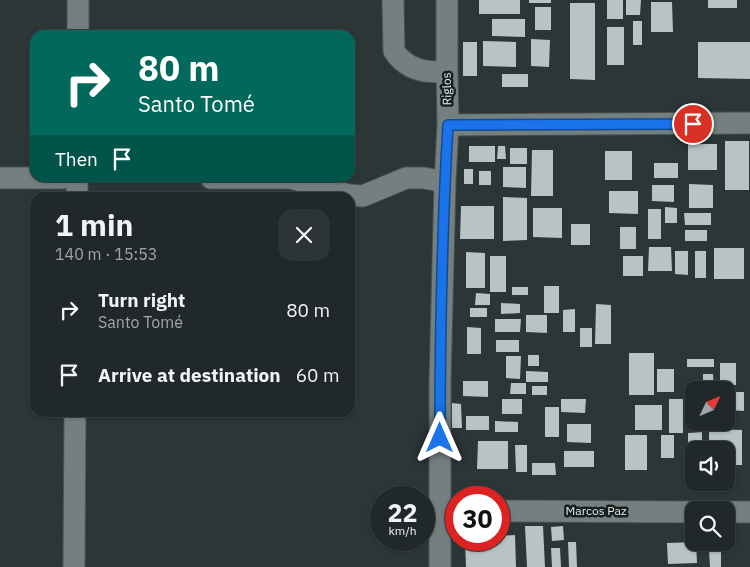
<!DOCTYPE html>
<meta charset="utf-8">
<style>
body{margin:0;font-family:"IBM Plex Sans",sans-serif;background:#2d3435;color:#f1f3f6;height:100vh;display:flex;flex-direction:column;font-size:19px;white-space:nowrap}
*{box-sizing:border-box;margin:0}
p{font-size:16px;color:#a2a6a8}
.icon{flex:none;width:28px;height:28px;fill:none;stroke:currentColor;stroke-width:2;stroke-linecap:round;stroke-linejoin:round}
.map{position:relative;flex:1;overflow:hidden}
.panel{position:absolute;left:30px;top:192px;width:325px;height:225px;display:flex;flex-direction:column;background:#212829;border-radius:15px;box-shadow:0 1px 4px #0004,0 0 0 1px #3e4446}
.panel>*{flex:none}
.guide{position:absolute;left:30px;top:30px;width:325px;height:152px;border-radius:15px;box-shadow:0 1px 4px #0004,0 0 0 1px #3e4446;background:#00695c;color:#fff;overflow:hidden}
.needle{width:32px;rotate:46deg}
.controls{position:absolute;left:685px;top:381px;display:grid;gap:10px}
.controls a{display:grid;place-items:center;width:50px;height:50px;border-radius:10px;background:#212829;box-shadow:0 1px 4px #0004,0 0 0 1px #3e4446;font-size:25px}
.speed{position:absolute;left:370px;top:486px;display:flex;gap:10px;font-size:25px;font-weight:700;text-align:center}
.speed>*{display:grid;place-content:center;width:65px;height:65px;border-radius:50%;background:#212829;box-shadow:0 1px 4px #0004,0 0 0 1px #3e4446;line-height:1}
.speed small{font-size:12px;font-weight:400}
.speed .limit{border:8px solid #d22;background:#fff;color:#111}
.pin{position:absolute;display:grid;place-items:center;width:42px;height:42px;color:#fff;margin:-21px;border:2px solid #fff;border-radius:50%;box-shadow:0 1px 5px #0007}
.me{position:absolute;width:55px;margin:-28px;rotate:0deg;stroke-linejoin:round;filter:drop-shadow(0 0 4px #0008)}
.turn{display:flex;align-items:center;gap:18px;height:105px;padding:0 25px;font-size:22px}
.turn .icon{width:65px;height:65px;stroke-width:2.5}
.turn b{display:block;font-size:35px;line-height:42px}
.then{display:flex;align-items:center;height:48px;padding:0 25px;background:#0003;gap:10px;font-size:19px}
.round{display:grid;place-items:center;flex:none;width:52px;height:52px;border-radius:15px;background:#2d3435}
.overview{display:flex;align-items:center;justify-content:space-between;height:85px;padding:0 25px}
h1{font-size:30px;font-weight:700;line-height:38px}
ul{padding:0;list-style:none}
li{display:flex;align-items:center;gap:15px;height:65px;padding:0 25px}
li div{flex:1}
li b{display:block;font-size:19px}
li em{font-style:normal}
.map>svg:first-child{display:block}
.building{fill:#b7c3c4}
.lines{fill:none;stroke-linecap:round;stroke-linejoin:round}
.street-casing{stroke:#4b5454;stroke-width:23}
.street{stroke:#748080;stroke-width:21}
.route-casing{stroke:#114b97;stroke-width:12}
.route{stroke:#1a73e8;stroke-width:9}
.labels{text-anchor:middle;stroke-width:5;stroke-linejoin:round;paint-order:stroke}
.street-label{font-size:12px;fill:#e6ecec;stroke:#181d1d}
</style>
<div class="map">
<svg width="750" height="567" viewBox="0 0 750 567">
<rect width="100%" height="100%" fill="#2c3637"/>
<path class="building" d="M479 0H520V14H479Z
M529 0H551V3H529Z
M607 0H623V19H607Z
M626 0H641L640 15H626Z
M708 0H737V8H708Z
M651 2H672L673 32H651Z
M570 3H595V80L570 79Z
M535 7H551V30H535Z
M492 19H525V37L492 36Z
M633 21H642V45H633Z
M607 27H624V65H607Z
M531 39 550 40 549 67 531 66Z
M483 41 516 42V67L483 66Z
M463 42H477V76H463Z
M698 42H750V79L698 78Z
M502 74H528V87H502Z
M725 141H749V190H725Z
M688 144H717V170H688Z
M469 146H495V162H469Z
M498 146H505L506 159H497Z
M510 148H527V164H510Z
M532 150H553V196H531Z
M605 151H632V180H605Z
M654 163H678V178H654Z
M503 167H526V188L503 187Z
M464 169H473V184H464Z
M479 171H491V185H479Z
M689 184 713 185V208H689Z
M652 185H674V202L652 201Z
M609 191H638V214L609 213Z
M503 197 527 198V240L503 241Z
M461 206H494V239H460Z
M665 207 677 208V223H665Z
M533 208H562V238L533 237Z
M648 209H661V239H648Z
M684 213H711V225H685Z
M571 224H590V245H571Z
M620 227H636V249H620Z
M685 230H707V241H685Z
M649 247H671L672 271H648Z
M714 248H744V279H714Z
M675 251H688V275L675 274Z
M695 251H706V278H695Z
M466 252 485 253V288H466Z
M490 256H506V292H490Z
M623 256H643V276H623Z
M544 286H559V313H544Z
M512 287H528V295H512Z
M476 293 490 294V305H475Z
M501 303 520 304V313L501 314Z
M596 304 611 305V344H595Z
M470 308H487V317H470Z
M575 309V332H563V310Z
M526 315H547V333L526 332Z
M495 319H521L520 332H495Z
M467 327 481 328V354H467Z
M580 328H592V347H580Z
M496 340H519V352H496Z
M629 353H654V395H629Z
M528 355H539V366H528Z
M506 356H521L520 379 506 378Z
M687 359H714V367H687Z
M720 363H736V385H720Z
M657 369H674V392H657Z
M526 371 548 372V382H526Z
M703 374H713L714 389H703Z
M463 381H488V397L463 396Z
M511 383H526V394H510Z
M532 386H547V395H532Z
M726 392H744V411L726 410Z
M687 398H694V422H705V428H687Z
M502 399H522V414H502Z
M561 399H586L585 413 561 412Z
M669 399H683V433H669Z
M452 403 461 404 462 428H452Z
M635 405H662V430H635Z
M545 407H559V437H545Z
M466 416H489V430H466Z
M495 421 518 422V432H495Z
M567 424H591V443L567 442Z
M709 429 742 430V465H726V450H709Z
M702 432V445H688V433Z
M625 435H647V470H625Z
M661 435H674V458H661Z
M478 441H508V469H477Z
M515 445H527V472H516Z
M685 449 694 450V475H685Z
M564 451H594V467H564Z
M532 463H555L556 475H532Z
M525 526H543L545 567H527Z
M563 526 564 540 552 541 551 527Z
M515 535 516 567H466L465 540H499V536Z
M568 542H576L577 567H569Z
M696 542 697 563 668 564 667 543Z
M551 548H560L561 567H552Z
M709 549H721V567H710Z"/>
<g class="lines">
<defs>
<path id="street" d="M393 0 394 51C406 69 425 74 447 71
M78 35V0
M448 125 750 123
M0 178H62
M211 178H290L349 195 363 196 406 178H424L445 182
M77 198V178
M499 511 694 512
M726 512H750
M74 567 75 412
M440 567V382L445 182 448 125 447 71V0"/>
</defs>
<use href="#street" class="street-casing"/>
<use href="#street" class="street"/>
</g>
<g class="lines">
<defs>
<path id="route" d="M440 438C440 334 442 229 448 125L693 124"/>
</defs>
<use href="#route" class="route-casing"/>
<use href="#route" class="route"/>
</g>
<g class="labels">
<g class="street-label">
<text transform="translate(447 89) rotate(-91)" y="4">Riglos</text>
<text x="596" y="515">Marcos Paz</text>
</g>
</g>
</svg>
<div class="controls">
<a><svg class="needle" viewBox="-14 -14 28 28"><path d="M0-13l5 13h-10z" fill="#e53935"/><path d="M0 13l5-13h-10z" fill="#a2a6a8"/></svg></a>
<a><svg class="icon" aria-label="sound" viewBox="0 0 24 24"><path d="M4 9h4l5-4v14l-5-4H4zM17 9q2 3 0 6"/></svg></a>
<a><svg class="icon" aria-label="search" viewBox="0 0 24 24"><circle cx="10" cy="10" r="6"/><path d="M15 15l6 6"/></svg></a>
</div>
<div class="speed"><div>22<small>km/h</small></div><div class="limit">30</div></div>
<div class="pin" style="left:693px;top:124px;background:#d93025"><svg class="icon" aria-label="arrive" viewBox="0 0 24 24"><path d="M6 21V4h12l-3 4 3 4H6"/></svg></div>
<svg class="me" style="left:440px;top:438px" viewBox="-20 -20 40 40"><path d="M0-17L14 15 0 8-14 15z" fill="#1a73e8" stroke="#fff" stroke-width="4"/></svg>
<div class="guide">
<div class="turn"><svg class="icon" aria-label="right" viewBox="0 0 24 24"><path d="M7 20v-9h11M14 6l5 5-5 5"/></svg><div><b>80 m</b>Santo Tomé</div></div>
<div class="then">Then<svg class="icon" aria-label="arrive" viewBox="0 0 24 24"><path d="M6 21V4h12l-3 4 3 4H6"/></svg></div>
</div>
<section class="panel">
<div class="overview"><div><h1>1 min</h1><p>140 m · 15:53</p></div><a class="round"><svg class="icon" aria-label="close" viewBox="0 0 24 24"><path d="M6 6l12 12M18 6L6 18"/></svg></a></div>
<ul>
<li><svg class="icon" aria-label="right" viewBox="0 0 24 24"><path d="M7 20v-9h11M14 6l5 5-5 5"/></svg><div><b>Turn right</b><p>Santo Tomé</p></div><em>80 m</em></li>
<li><svg class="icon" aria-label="arrive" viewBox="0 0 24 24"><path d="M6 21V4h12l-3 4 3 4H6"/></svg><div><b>Arrive at destination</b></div><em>60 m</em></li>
</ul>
</section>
</div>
